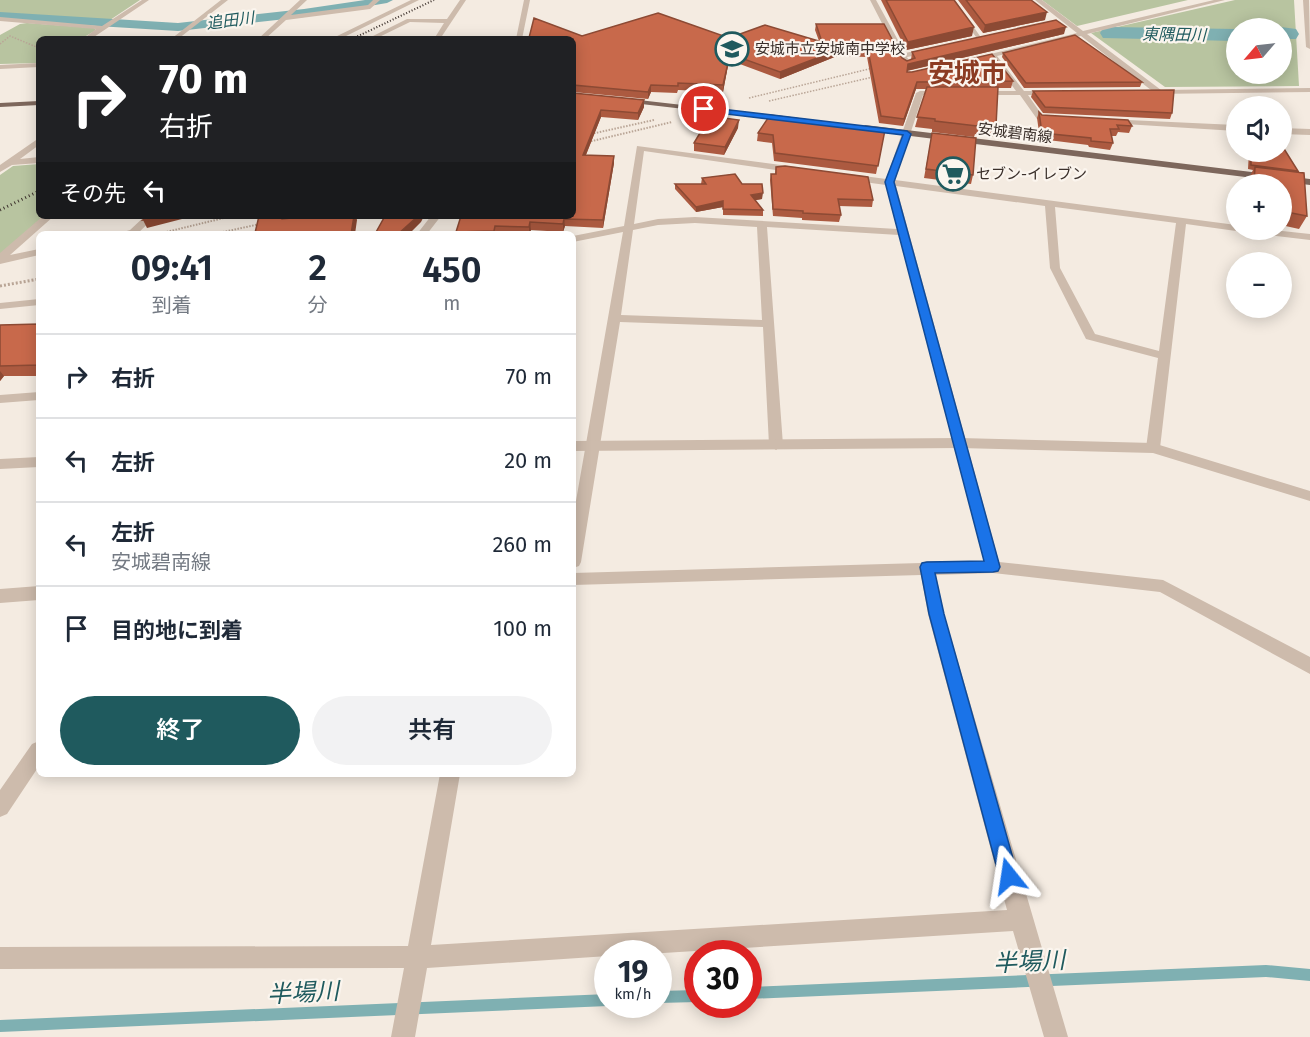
<!DOCTYPE html>
<html lang="ja">
<meta charset="utf-8">
<style>
body{margin:0;font-family:"Fira Sans","Noto Sans JP",sans-serif;background:#f2f2f3;color:#1f2937;height:100vh;display:flex;flex-direction:column;font-size:22px;white-space:nowrap}
*{box-sizing:border-box;margin:0}
p{font-size:20px;color:#747a83}
.icon{flex:none;width:33px;height:33px;fill:none;stroke:currentColor;stroke-width:2;stroke-linecap:round;stroke-linejoin:round}
.map{position:relative;flex:1;overflow:hidden}
.details{position:absolute;left:36px;top:231px;width:540px;height:546px;display:flex;flex-direction:column;background:#fff;border-radius:9px;box-shadow:0 3px 15px #0003}
.details>*{flex:none}
.guide{position:absolute;left:36px;top:36px;width:540px;height:183px;border-radius:9px;box-shadow:0 3px 15px #0003;background:#202124;color:#fff;overflow:hidden}
.needle{width:39px;rotate:242deg}
.controls{position:absolute;left:1226px;top:18px;display:grid;gap:12px}
.controls a{display:grid;place-items:center;width:66px;height:66px;border-radius:50%;background:#fff;box-shadow:0 3px 15px #0003;font-size:30px}
.speed{position:absolute;left:594px;top:940px;display:flex;gap:12px;font-size:30px;font-weight:700;text-align:center}
.speed>*{display:grid;place-content:center;width:78px;height:78px;border-radius:50%;background:#fff;box-shadow:0 3px 15px #0003;line-height:1}
.speed small{font-size:15px;font-weight:400}
.speed .limit{border:9px solid #d22;background:#fff;color:#111}
.pin{position:absolute;display:grid;place-items:center;width:51px;height:51px;color:#fff;margin:-26px;border:3px solid #fff;border-radius:50%;box-shadow:0 2px 6px #0007}
.me{position:absolute;width:66px;margin:-33px;rotate:345deg;stroke-linejoin:round;filter:drop-shadow(0 0 4px #0008)}
.turn{display:flex;align-items:center;gap:21px;height:126px;padding:0 24px;font-size:27px}
.turn .icon{width:78px;height:78px;stroke-width:2.5}
.turn b{display:block;font-size:42px;line-height:51px}
.then{display:flex;align-items:center;height:57px;padding:0 24px;background:#0003;gap:12px;font-size:22px}
.eta{display:flex;justify-content:space-evenly;align-items:center;height:102px;text-align:center}
.eta b{font-size:36px;font-weight:600;line-height:42px}
.button{display:flex;gap:12px;margin-top:auto;padding:12px 24px}
.button a{flex:1;height:69px;border-radius:36px;background:#1f5a5e;color:#fff;font-size:24px;font-weight:600;line-height:69px;text-align:center}
.button a+a{background:#f2f2f3;color:#1f2937}
ul{padding:0;list-style:none}
li{display:flex;align-items:center;gap:18px;height:84px;padding:0 24px;border-top:2px solid #e0e1e3}
li div{flex:1}
li b{display:block;font-size:22px}
li em{font-style:normal}
.map>svg:first-child{display:block}
.green{fill:#b8c4a0;fill-rule:evenodd}
.lines{fill:none;stroke-linecap:round;stroke-linejoin:round}
.stream{fill:#7fb0b2;fill-rule:evenodd}
.canal{fill:#7fb0b2;fill-rule:evenodd}
.river{fill:#7fb0b2;fill-rule:evenodd}
.path-far2{stroke:#b9a596;stroke-width:1.5;stroke-dasharray:1.5 1.5;stroke-linecap:butt}
.path-far1{stroke:#b9a596;stroke-width:2;stroke-dasharray:1.5 1.5;stroke-linecap:butt}
.path{stroke:#b9a596;stroke-width:3;stroke-dasharray:2 2;stroke-linecap:butt}
.minor{fill:#cdbbac;fill-rule:evenodd}
.tertiary{fill:#cdbbac;fill-rule:evenodd}
.primary{fill:#7d675c;fill-rule:evenodd}
.rail-far1{stroke:#3b302b;stroke-width:2;stroke-dasharray:1 2;stroke-linecap:butt}
.rail{stroke:#3b302b;stroke-width:3;stroke-dasharray:1 3;stroke-linecap:butt}
.wall{fill:#ac5a40}
.shaded-wall{fill:#8c4a34}
.building{fill:#c8694b;stroke:#8c4a34;stroke-width:1.5}
.route{fill:#1a73e8;stroke:#114b97;stroke-width:1.5}
.labels{text-anchor:middle;stroke-width:4.5;stroke-linejoin:round;paint-order:stroke}
.far-poi-label{font-size:15px;fill:#3b302b;stroke:#fbf5ee;text-anchor:start}
.far-street-label{font-size:15px;fill:#3b302b;stroke:#fbf5ee}
.far-water-label{font-size:16px;font-style:italic;fill:#1f5a5e;stroke:#fbf5ee}
.near-water-label{font-size:24px;font-style:italic;fill:#1f5a5e;stroke:#fbf5ee}
.far-town-label{font-size:26px;font-weight:bold;fill:#8c3b22;stroke:#fbf5ee}
</style>
<div class="map">
<svg width="1310" height="1037" viewBox="0 0 1310 1037">
<rect width="100%" height="100%" fill="#f4ebe1"/>
<path class="green" d="M0 0H140L110 20 0 13Z
M1042 0H1188L1077 26Z
M1235 0H1294L1299 86 1165 87 1091 33ZM1281 28V74H1236V28Z
M27 23 94 28 96 30 81 39H39V63L0 64V35L20 24Z
M39 164V216H44L0 256V175L13 166Z"/>
<g class="lines">
<path class="stream" d="M1266 965 1310 969V981L1266 977 748 999V987Z
M698 990V1002L658 1003V991Z
M608 994V1005H610L608 1006 0 1032V1020Z"/>
<path class="canal" d="M365 0H393L387 3 304 17 178 31 0 20V12L178 23 304 9Z"/>
<path class="river" d="M1111 27 1236 29V41L1103 38 1100 33 1103 28Z
M1281 27 1296 29 1299 34 1296 39H1281V28H1273Z"/>
<path class="path-far2" d="M0 44 10 36 39 48
M749 98 873 68
M769 101 873 77"/>
<path class="path-far1" d="M591 134 654 120
M588 142 672 122
M282 219 296 216
M158 234 232 216
M214 234 260 224"/>
<path class="path" d="M0 286 39 279"/>
<path class="minor" d="M142 0H149L91 39H83L96 29 0 21V17L102 26Z
M300 0H307L291 15 368 5 373 0H380L370 9 286 20 265 39H258Z
M411 0H419L340 39H331Z
M460 0H466L440 39H434L444 23 410 22 375 39H367L407 19H447Z
M524 0H530L522 39H516Z
M870 0H876L905 53 930 48 933 52 907 57 911 64 904 66Z
M949 0H955L982 39 960 44V42L976 37Z
M1035 0H1042L1083 31 1214 0H1225L1087 34 1161 90 1310 88V92L1153 94 1149 92 1151 90 1081 36 997 56 1024 91H1051L1055 93 1051 95H1028L1042 115 1059 118 1055 120 1037 119 1020 95H976V91H1016L991 57 974 61 970 59 1077 33Z
M39 63V67L0 69V65Z
M920 91H943L947 93 943 95H923L895 180 1236 225V230H1240L1236 231 1186 224 1160 448 1153 453 1146 448 1158 358 1086 339 1050 268 1045 206 896 186 999 562 1163 580 1310 657V674L1160 592 993 573 936 575 944 614 1068 1037H1044L1013 931 647 954H608V956L427 968 415 1037H391L404 968 0 969V947L408 946 440 774H460L431 945 1007 910 928 614 921 575 573 585V573L921 563 927 561H984L899 235 767 227 783 445 776 450 769 445 763 327 620 322 581 562 579 566 573 568V518L623 232 573 242V236L624 226 637 146 796 167 801 170 796 173 644 151 634 224 658 219 695 217 897 229 886 185 849 180 844 177 849 174 886 179 916 93ZM1055 207 1176 223 1159 351 1095 334 1060 268ZM695 223 757 227 762 320 621 315 633 230 658 225Z
M1106 119 1236 125V131L1109 123H1106Z
M1281 128 1310 129V135L1281 134Z
M39 138V145L20 159 39 157V163L12 165 0 172V165Z
M43 216H54L10 255 39 249V255L0 264V253Z
M145 216H156L137 234H117L130 230Z
M431 216H441L427 234H417Z
M1247 230H1273L1310 234V240L1252 233Z
M39 299V305L0 309V303Z
M39 392V400L0 403V395Z
M39 457V467L0 469V459Z
M39 586V600L0 603V589Z
M39 741V766L7 814 0 817V790L32 744Z"/>
<path class="tertiary" d="M221 0H228L178 39H171Z
M1303 0H1309L1310 49 1306 47Z
M960 438 1153 443 1310 491V501L1153 453 960 448 573 451V441Z"/>
<path class="primary" d="M621 98 788 117 792 119 788 121 624 102H621Z
M39 101V105L0 107V103Z
M865 125 1310 179V185L862 130 861 128Z"/>
<path class="rail-far1" d="M352 39 434 0"/>
<path class="rail" d="M0 210 39 191"/>
</g>
<path class="wall" d="M881 0H954L972 36 906 50Z
M958 0H1031L1045 20 983 33Z
M816 24 902 58 907 61 911 60 912 52 1064 34 907 71V72L1013 81 1011 88H997L996 126 993 137 975 134 974 137 932 132V129L915 127 926 89H916L903 126 879 123 867 57 837 56 780 79 729 60 723 92 678 90 677 93 651 92 648 99 573 92V39L582 36 729 38 819 41 815 30Z
M1003 53 1142 82 1140 87 1024 88 1002 57Z
M1033 91 1172 113 1170 119 1043 113 1031 97Z
M573 93 644 100V107L638 120 601 117 586 155 614 163 603 228 565 226 563 232 531 230 530 234H457L456 232 573 216Z
M1039 112 1042 115 1132 126 1129 133 1118 132 1116 136H1112L1113 143 1110 150 1089 147 1088 145 1040 139 1037 118Z
M738 128 724 155 694 151V143Z
M885 130 876 174 774 161 772 143 757 141 758 133Z
M932 133 973 175 971 184 924 178Z
M1249 152H1281L1298 171 1297 172 1307 216 1299 229 1281 225V184H1248V180L1253 170 1248 169Z
M776 167 873 200 872 207 839 206 841 215 839 222 802 220V218L773 216 770 180 771 174H775Z
M702 178 742 184 762 199 755 200 763 210V216L723 215V207L696 212 675 189V184H701Z
M39 324V376H4L0 381V325Z"/>
<path class="shaded-wall" d="M1047 12 1045 20 983 33 985 25Z
M974 27 972 36 906 50 908 42Z
M1066 27 1064 34 906 71 908 64Z
M838 50 837 56 780 79V72Z
M730 54 729 60 723 92V85Z
M917 82 916 89 903 126 904 119Z
M651 85V92L648 99V92Z
M644 100V107L638 120V113Z
M601 110V117L583 162V155Z
M739 120 738 128 724 155 725 147Z
M614 156V163L603 228V220Z
M763 193 762 199 751 201V195Z
M723 201V207L696 212V207Z
M160 216H181L182 219 147 228 143 220Z
M354 216H356L357 220 355 234H351Z
M418 216H424L421 222 409 234H398Z
M564 219 565 226 563 232V224Z
M530 222 531 230 529 234V227Z
M0 371 4 376 0 381Z"/>
<path class="building" d="M886 0H954L974 27 908 42Z
M966 0H1031L1047 12 985 25Z
M658 13 729 38 765 25 822 42 816 24H884L902 58 907 61 915 58 912 52 1056 20 1066 27 908 64 907 72H912L992 54 1013 81 917 82 904 119 881 116 868 50H838L780 72 730 54 723 85 678 83V86L651 85 648 92 573 85V39H526L529 38 534 18 582 36Z
M1075 35 1142 82 1026 83 1003 53Z
M927 87H998L996 126 978 124 977 126 935 121V119L917 117Z
M1174 90 1172 113 1045 107 1033 91Z
M573 93 644 100 638 113 601 110 583 155 614 156 603 220 564 219 563 224 530 222 529 227 495 226 494 231 456 232 461 216H573Z
M1039 112 1042 115 1128 120 1132 126 1117 125 1119 129H1110L1113 143 1091 141V138L1042 133Z
M770 115 885 130 878 166 775 153 773 135 758 133Z
M710 116 739 120 725 147 694 143Z
M932 133 976 138 973 175 926 169Z
M1281 144 1298 171 1251 165V152H1281Z
M785 166 868 177 873 200 838 199 841 215 803 213V211L773 209 771 174H776V167Z
M1255 167 1304 173 1307 216 1281 211V184H1254Z
M735 174 742 184H762L763 193 751 195 763 210 723 209V201L696 207 675 184H706L702 178Z
M147 216H160L143 220Z
M259 216H282V219L313 216H354L351 234H244L255 233Z
M385 216H418L398 234H375Z
M39 324V365L0 366V325Z"/>
<path class="route" d="M704 107 907 131 911 134 894 182 1000 567 998 571 993 572 935 573 944 614 1018 876 1016 883 1009 886 1002 883 999 876 929 614 920 567 922 563 927 562 984 561 885 182 903 135 701 111Z"/>
<defs>
<symbol id="school-ring" viewBox="-11 -11 22 22"><circle r="9.5" fill="#fbf5ee" stroke="#1f5a5e" stroke-width="1.5"/><path d="M0-5L7-2L0 1L-7-2ZM-4 1L0 2.5L4 1V4Q0 6-4 4Z" fill="#1f5a5e"/></symbol>
<symbol id="supermarket-ring" viewBox="-11 -11 22 22"><circle r="9.5" fill="#fbf5ee" stroke="#1f5a5e" stroke-width="1.5"/><path d="M-6-5.5h2.5l.6 2H6L4.5 2H-2.5L-4.4-4H-6ZM-1.5 3.2a1.3 1.3 0 1 0 .1 0ZM3 3.2a1.3 1.3 0 1 0 .1 0Z" fill="#1f5a5e"/></symbol>
</defs>
<g fill-rule="evenodd">
<use href="#school-ring" x="713" y="30" width="38" height="38"/>
<use href="#supermarket-ring" x="934" y="155" width="38" height="38"/>
</g>
<g class="labels">
<g class="far-poi-label">
<text x="755" y="54">安城市立安城南中学校</text>
<text x="976" y="179">セブン-イレブン</text>
</g>
<g class="far-street-label">
<text transform="translate(1015 133) rotate(7)" y="5">安城碧南線</text>
</g>
<g class="far-water-label">
<text transform="translate(230 20) rotate(-7)" y="6">追田川</text>
<text transform="translate(1174 34) rotate(1)" y="6">東隅田川</text>
</g>
<g class="near-water-label">
<text transform="translate(1029 962) rotate(-3)" y="8">半場川</text>
<text transform="translate(303 993) rotate(-3)" y="8">半場川</text>
</g>
<g class="far-town-label">
<text x="967" y="82">安城市</text>
</g>
</g>
</svg>
<div class="controls">
<a><svg class="needle" viewBox="-14 -14 28 28"><path d="M0-13l5 13h-10z" fill="#e53935"/><path d="M0 13l5-13h-10z" fill="#747a83"/></svg></a>
<a><svg class="icon" aria-label="sound" viewBox="0 0 24 24"><path d="M4 9h4l5-4v14l-5-4H4zM17 9q2 3 0 6"/></svg></a>
<a>+</a>
<a>−</a>
</div>
<div class="speed"><div>19<small>km/h</small></div><div class="limit">30</div></div>
<div class="pin" style="left:704px;top:109px;background:#d93025"><svg class="icon" aria-label="arrive" viewBox="0 0 24 24"><path d="M6 21V4h12l-3 4 3 4H6"/></svg></div>
<svg class="me" style="left:1009px;top:876px" viewBox="-20 -20 40 40"><path d="M0-17L14 15 0 8-14 15z" fill="#1a73e8" stroke="#fff" stroke-width="4"/></svg>
<div class="guide">
<div class="turn"><svg class="icon" aria-label="right" viewBox="0 0 24 24"><path d="M7 20v-9h11M14 6l5 5-5 5"/></svg><div><b>70 m</b>右折</div></div>
<div class="then">その先<svg class="icon" aria-label="left" viewBox="0 0 24 24"><path d="M17 20v-9H6M10 6l-5 5 5 5"/></svg></div>
</div>
<section class="details">
<div class="eta">
<div><b>09:41</b><p>到着</p></div>
<div><b>2</b><p>分</p></div>
<div><b>450</b><p>m</p></div>
</div>
<ul>
<li><svg class="icon" aria-label="right" viewBox="0 0 24 24"><path d="M7 20v-9h11M14 6l5 5-5 5"/></svg><div><b>右折</b></div><em>70 m</em></li>
<li><svg class="icon" aria-label="left" viewBox="0 0 24 24"><path d="M17 20v-9H6M10 6l-5 5 5 5"/></svg><div><b>左折</b></div><em>20 m</em></li>
<li><svg class="icon" aria-label="left" viewBox="0 0 24 24"><path d="M17 20v-9H6M10 6l-5 5 5 5"/></svg><div><b>左折</b><p>安城碧南線</p></div><em>260 m</em></li>
<li><svg class="icon" aria-label="arrive" viewBox="0 0 24 24"><path d="M6 21V4h12l-3 4 3 4H6"/></svg><div><b>目的地に到着</b></div><em>100 m</em></li>
</ul>
<div class="button"><a>終了</a><a>共有</a></div>
</section>
</div>
